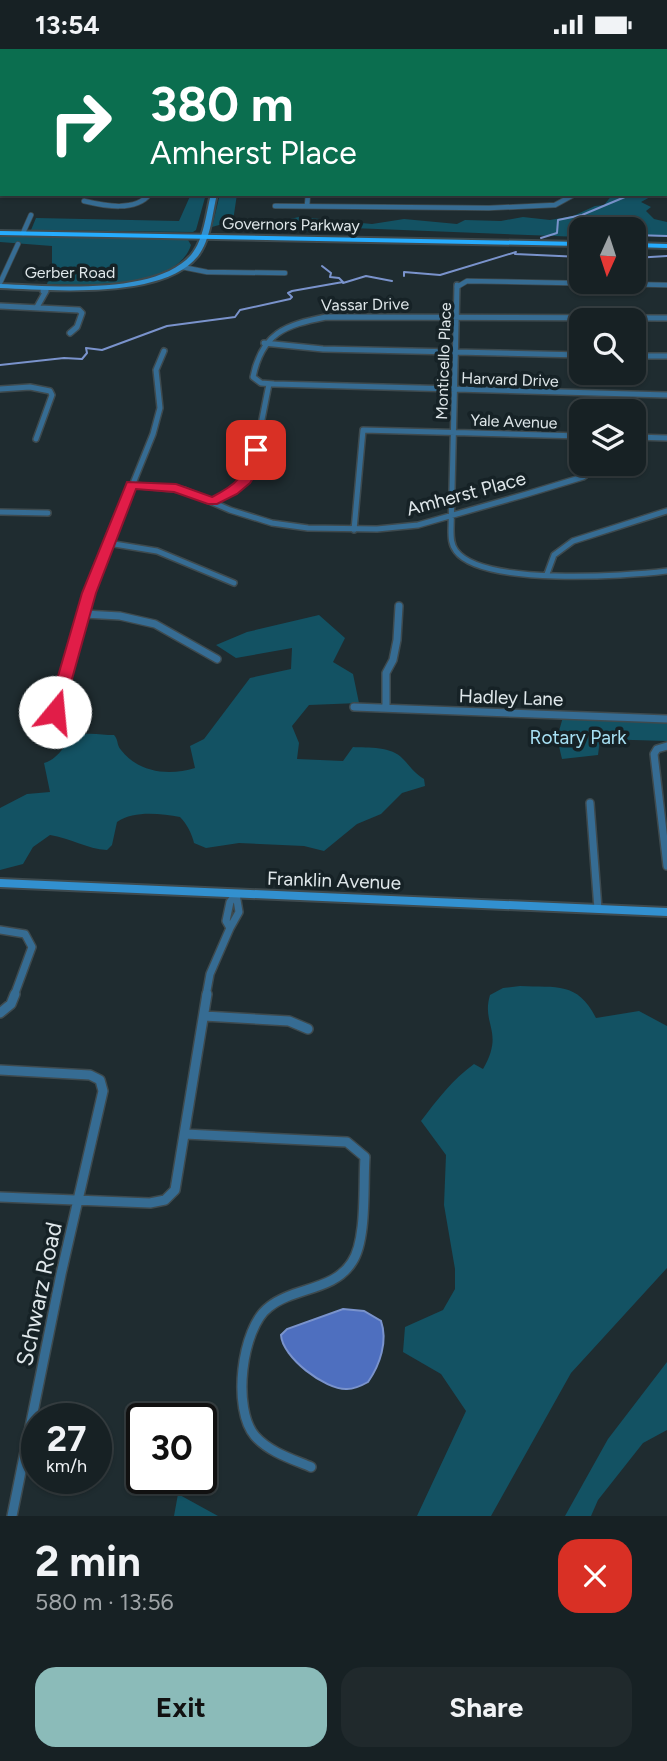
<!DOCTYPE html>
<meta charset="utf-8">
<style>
body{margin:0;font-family:Figtree,sans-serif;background:#20292c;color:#f1f3f6;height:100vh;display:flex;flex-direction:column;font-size:26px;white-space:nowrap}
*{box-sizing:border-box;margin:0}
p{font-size:23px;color:#9ea3a6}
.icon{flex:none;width:38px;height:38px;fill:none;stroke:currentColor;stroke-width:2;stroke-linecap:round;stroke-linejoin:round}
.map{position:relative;height:1467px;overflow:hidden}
.drawer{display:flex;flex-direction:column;background:#172124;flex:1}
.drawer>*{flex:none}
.guide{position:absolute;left:0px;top:0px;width:668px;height:147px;box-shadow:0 2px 5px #0004,0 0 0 2px #363e41;background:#0b6e4f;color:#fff;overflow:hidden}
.needle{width:46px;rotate:183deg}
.buttons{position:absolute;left:569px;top:168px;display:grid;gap:14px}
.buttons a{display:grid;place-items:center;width:77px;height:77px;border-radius:14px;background:#172124;box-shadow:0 2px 5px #0004,0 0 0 2px #363e41;font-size:35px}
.speed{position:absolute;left:21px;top:1354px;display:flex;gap:14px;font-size:35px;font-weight:700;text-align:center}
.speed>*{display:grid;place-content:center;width:91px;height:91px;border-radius:50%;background:#172124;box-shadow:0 2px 5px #0004,0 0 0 2px #363e41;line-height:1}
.speed small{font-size:18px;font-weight:400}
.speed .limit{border:4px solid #111;border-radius:10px;background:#fff;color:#111}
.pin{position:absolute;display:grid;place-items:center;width:60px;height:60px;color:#fff;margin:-30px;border-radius:14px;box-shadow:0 4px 10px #0006}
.me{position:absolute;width:77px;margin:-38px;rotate:17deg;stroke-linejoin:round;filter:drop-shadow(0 0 5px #0008)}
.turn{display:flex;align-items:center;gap:24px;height:147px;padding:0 35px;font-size:32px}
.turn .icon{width:91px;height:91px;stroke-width:2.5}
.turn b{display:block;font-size:49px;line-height:60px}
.round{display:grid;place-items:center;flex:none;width:74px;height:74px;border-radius:21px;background:#20292c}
.summary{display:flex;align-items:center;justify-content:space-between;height:119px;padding:0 35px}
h1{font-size:42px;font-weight:700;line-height:52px}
.cta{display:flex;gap:14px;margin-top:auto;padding:14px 35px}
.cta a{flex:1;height:80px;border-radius:21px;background:#8bbbb9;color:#111;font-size:28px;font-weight:700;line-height:80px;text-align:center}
.cta a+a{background:#20292c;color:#f1f3f6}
.status{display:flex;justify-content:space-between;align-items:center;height:49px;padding:0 35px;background:#172124;direction:ltr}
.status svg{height:19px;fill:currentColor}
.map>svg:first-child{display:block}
.green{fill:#135263}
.water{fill:#4e6fbf;stroke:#7a93cc;stroke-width:2}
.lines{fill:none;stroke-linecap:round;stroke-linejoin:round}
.stream{stroke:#7a93cc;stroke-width:2}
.street-far3-casing{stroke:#3e4a4e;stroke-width:6}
.street-far2-casing{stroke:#3e4a4e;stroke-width:8}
.street-far1-casing{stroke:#3e4a4e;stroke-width:10}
.street-casing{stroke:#3e4a4e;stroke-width:12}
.secondary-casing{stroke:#3e4a4e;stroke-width:4}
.primary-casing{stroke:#3e4a4e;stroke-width:4}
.street-far3{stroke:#366c93;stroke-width:4.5}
.street-far2{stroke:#366c93;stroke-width:5}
.street-far1{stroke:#366c93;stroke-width:7}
.street{stroke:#366c93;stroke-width:9}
.secondary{fill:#3290cf;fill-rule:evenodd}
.primary{fill:#26acfe;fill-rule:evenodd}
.route{fill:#e11d48;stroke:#92132f;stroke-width:2}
.labels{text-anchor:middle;stroke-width:7;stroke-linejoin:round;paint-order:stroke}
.far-street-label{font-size:16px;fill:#dfe7ea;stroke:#162226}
.street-label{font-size:19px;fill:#dfe7ea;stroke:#162226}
.park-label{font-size:19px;fill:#a7e0f3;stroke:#162226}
.near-street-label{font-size:23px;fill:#dfe7ea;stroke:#162226}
</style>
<div class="status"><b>13:54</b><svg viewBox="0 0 49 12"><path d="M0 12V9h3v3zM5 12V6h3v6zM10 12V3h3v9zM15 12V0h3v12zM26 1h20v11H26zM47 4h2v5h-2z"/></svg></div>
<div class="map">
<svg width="667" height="1467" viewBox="0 0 667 1467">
<rect width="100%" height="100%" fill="#1f2c30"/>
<path class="green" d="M191 145H206L196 181 193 183 31 181 36 169 179 172Z
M220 145H237L233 172 212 178Z
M613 145H649L650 148 641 153 651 158 646 162 654 170 667 173V188L634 186V180H581V188L352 179 284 183 221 180 222 177 234 173H276L299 168 372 175 404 170 457 175 465 171 501 172 523 168 550 171 573 167 595 157 604 156Z
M0 187 188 191 191 196C177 241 83 236 47 235L52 220V197L0 193Z
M319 566 345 589 333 613 353 625 359 654 309 656 292 677 299 694 297 710 343 712 353 698C368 699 392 697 403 710 411 718 414 724 424 730L425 737 402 744 381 765 357 775 324 802 304 797 239 794 206 799 194 794C192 785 187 775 180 768 161 765 135 761 117 773L112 796 107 801C87 800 70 789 50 786L33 798 23 815 0 821V759L27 745 50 743 44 714C62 709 65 690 79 686 89 683 103 686 114 686 119 692 116 695 121 701 139 724 169 727 195 719L190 697 204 690 250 629 291 620 292 599 236 609 216 596 247 583Z
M563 668 667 672V692L600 690 598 706 562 710 557 689Z
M520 937C557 939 577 932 596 969L639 962 667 977V1219L571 1324 491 1467H417L466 1362 441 1325 403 1303 405 1278 443 1261 455 1240V1220L444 1156 446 1106 421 1072C437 1051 453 1030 474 1015L483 1020C505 982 481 976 490 946L503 939Z
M667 1313V1381L643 1394 598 1451 591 1467H565L608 1390Z
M178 1445 218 1467H174Z"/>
<path class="water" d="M343 1260 364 1262 381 1272C388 1292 380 1316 368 1333 361 1337 354 1340 347 1340 325 1341 282 1308 281 1286L287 1280Z"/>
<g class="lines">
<path class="stream" d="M30 0 37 2
M362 0 365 2
M372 2H376
M634 186 667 187
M541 189 557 184 558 171 582 166 632 145
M515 205 581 208
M634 209 667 207
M404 227V223L440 226 516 203
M343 234 366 227 392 232
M0 316 64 309 82 310 87 304 86 299 102 301 167 277 235 268 240 261 290 250 292 248 288 244 292 242 343 233 339 229 330 228 331 224 322 217"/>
<defs>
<path id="street-far3" d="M84 152C105 157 135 163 150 145
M275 157 489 159 555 156 575 145
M307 157 308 145
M23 184 31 166
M182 218 207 223 285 224
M0 234 18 195
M457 238 467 232 667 236"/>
<path id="street-far2" d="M457 236 451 481C451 488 451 496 456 502 482 537 626 527 667 522
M0 257 79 261 82 264 77 278 70 284
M37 258 46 242H43
M667 269 326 268C285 276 262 284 253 328L261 334 274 335 667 346
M264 294 323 300 581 306
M634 307H667
M0 340 30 338 50 342 52 346 36 390
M634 388 667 389
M132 436 184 441 230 461 272 474 308 479 377 480 418 476 527 445 583 428 600 415
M213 453 239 437 252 421 269 335
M0 463 48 464
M354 481 363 381 581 387
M108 494 157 502 234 534
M547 525 554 506 573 492 667 462
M88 546 153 385 160 359 156 321 164 302"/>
<path id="street-far1" d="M84 565 120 567 155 575 217 610
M64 656 60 648 89 545
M64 656 74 657 78 663 68 669 56 666V661Z
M354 658 667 670
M386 659V624L393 611 397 591 399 557
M667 697 657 700 654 705 667 817
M590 754 598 860
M230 879 239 863 236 845
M0 881 25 885 32 898 14 947
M206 947 210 925 230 879 226 872 230 853 236 845"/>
<path id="street" d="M0 964 11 955 15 945
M204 967 289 972 308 980
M0 1021 90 1026 100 1031 103 1042 61 1225 12 1467
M185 1085 347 1093 365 1108C363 1136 367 1191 352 1213 334 1242 294 1238 269 1258 241 1279 232 1361 255 1387 269 1403 292 1410 311 1418
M0 1148 150 1154 165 1151 175 1141 207 945"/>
<path id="secondary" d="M0 6H2V10H0Z
M211 145H217C212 165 211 190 198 207 163 251 51 241 0 239V235C51 237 155 247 191 206 204 191 206 164 211 145Z
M0 830 667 859V867L0 838Z"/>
<path id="primary" d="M0 182 581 193V197L0 186Z
M634 194 667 195V199L634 198Z"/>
</defs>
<use href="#street-far3" class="street-far3-casing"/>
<use href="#street-far2" class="street-far2-casing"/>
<use href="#street-far1" class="street-far1-casing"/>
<use href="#street" class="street-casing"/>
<use href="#secondary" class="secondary-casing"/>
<use href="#primary" class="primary-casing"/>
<use href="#street-far3" class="street-far3"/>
<use href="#street-far2" class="street-far2"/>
<use href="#street-far1" class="street-far1"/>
<use href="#street" class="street"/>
<use href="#secondary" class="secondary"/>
<use href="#primary" class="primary"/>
</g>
<path class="route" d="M256 397 262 401 258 421 250 434 237 445 217 455H208L174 443 136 440 96 544 67 648 71 656 60 667H50L48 663 56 655 52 648 82 544 127 433 176 435 212 448C237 435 244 429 249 401Z"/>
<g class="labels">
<g class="far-street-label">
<text transform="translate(291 175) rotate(1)" y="6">Governors Parkway</text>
<text x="70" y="229">Gerber Road</text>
<text transform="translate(365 255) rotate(-1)" y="6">Vassar Drive</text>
<text transform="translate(443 312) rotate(-88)" y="6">Monticello Place</text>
<text transform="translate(510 330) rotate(2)" y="6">Harvard Drive</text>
<text transform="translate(514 372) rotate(2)" y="6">Yale Avenue</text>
</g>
<g class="street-label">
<text transform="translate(466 444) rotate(-15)" y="7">Amherst Place</text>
<text transform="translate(511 648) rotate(2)" y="7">Hadley Lane</text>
<text transform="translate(334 831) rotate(2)" y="7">Franklin Avenue</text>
</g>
<g class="park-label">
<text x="578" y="695">Rotary Park</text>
</g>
<g class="near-street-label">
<text transform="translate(39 1245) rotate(-78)" y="8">Schwarz Road</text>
</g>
</g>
</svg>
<div class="buttons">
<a><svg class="needle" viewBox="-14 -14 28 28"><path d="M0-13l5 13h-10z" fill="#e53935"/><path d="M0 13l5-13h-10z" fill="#9ea3a6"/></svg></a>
<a><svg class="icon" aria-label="search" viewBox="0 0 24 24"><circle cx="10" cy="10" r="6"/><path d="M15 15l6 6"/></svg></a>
<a><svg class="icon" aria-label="layers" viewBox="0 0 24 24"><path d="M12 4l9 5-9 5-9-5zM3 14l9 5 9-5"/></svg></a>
</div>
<div class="speed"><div>27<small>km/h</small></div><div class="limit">30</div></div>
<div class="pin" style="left:256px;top:401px;background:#d93025"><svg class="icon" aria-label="arrive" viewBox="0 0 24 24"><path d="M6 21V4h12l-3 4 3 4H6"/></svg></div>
<svg class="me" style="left:55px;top:663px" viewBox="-20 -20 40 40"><circle r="19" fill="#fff"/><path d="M0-13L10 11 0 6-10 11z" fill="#e11d48"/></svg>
<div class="guide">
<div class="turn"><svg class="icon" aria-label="right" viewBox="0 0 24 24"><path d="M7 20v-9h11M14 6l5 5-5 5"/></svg><div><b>380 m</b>Amherst Place</div></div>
</div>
</div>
<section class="drawer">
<div class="summary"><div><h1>2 min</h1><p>580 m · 13:56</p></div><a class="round" style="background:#d93025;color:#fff"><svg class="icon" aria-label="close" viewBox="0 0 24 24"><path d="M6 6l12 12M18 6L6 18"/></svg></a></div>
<div class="cta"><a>Exit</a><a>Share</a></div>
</section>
